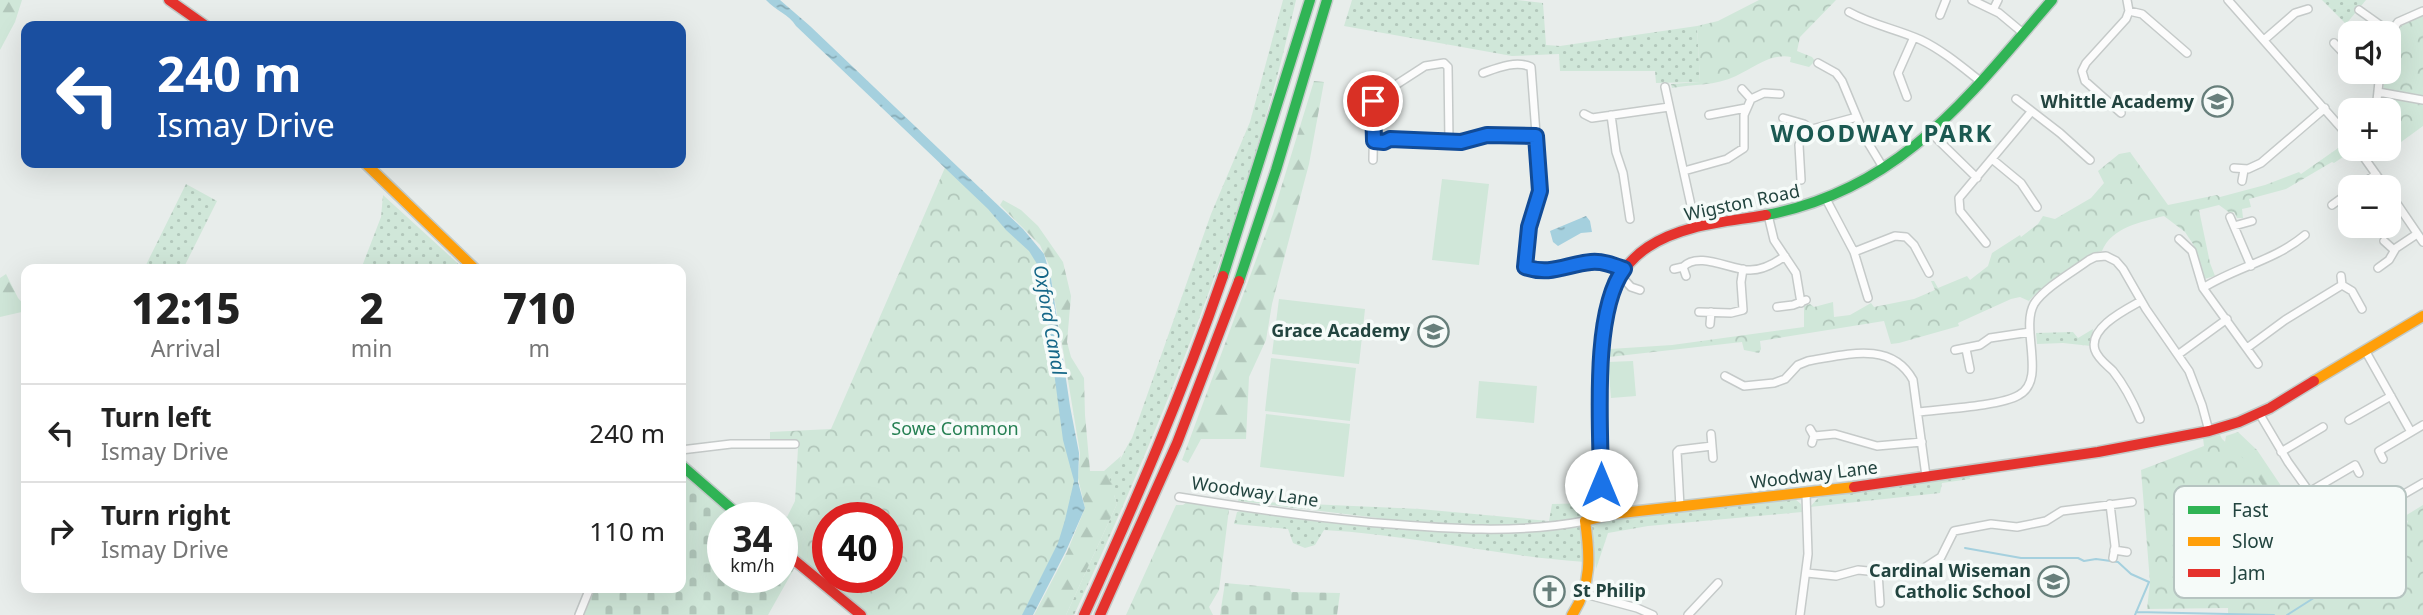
<!DOCTYPE html>
<meta charset="utf-8">
<style>
body{margin:0;font-family:"Noto Sans",sans-serif;background:#f2f2f2;color:#222;height:100vh;display:flex;flex-direction:column;font-size:26px;white-space:nowrap}
*{box-sizing:border-box;margin:0}
p{font-size:23px;color:#767676}
.icon{flex:none;width:38px;height:38px;fill:none;stroke:currentColor;stroke-width:2;stroke-linecap:round;stroke-linejoin:round}
.map{position:relative;flex:1;overflow:hidden}
.panel{position:absolute;left:21px;top:264px;width:665px;height:329px;display:flex;flex-direction:column;background:#fff;border-radius:14px;box-shadow:0 7px 28px #0002}
.panel>*{flex:none}
.banner{position:absolute;left:21px;top:21px;width:665px;height:147px;border-radius:14px;box-shadow:0 7px 28px #0002;background:#1a4fa0;color:#fff;overflow:hidden}
.tools{position:absolute;left:2338px;top:21px;display:grid;gap:14px}
.tools a{display:grid;place-items:center;width:63px;height:63px;border-radius:14px;background:#fff;box-shadow:0 7px 28px #0002;font-size:35px}
.speed{position:absolute;left:707px;top:502px;display:flex;gap:14px;font-size:35px;font-weight:700;text-align:center}
.speed>*{display:grid;place-content:center;width:91px;height:91px;border-radius:50%;background:#fff;box-shadow:0 7px 28px #0002;line-height:1}
.speed small{font-size:18px;font-weight:400}
.speed .limit{border:10px solid #d22;background:#fff;color:#111}
.pin{position:absolute;display:grid;place-items:center;width:60px;height:60px;color:#fff;margin:-30px;border:4px solid #fff;border-radius:50%;box-shadow:0 2px 7px #0007}
.me{position:absolute;width:77px;margin:-38px;rotate:0deg;stroke-linejoin:round;filter:drop-shadow(0 0 5px #0008)}
.turn{display:flex;align-items:center;gap:24px;height:147px;padding:0 21px;font-size:32px}
.turn .icon{width:91px;height:91px;stroke-width:2.5}
.turn b{display:block;font-size:49px;line-height:60px}
.eta{display:flex;justify-content:space-evenly;align-items:center;height:119px;text-align:center}
.eta b{font-size:42px;font-weight:800;line-height:49px}
ul{padding:0;list-style:none}
li{display:flex;align-items:center;gap:21px;height:98px;padding:0 21px;border-top:2px solid #e0e0e0}
li div{flex:1}
li b{display:block;font-size:26px}
li em{font-style:normal}
.map>svg:first-child{display:block}
.grass{fill:url(#grass-dots)}
.forest{fill:url(#forest-firs)}
.cemetery{fill:url(#cemetery-stones)}
.park{fill:url(#park-crowns);fill-rule:evenodd}
.pitch{fill:#d0e7d9}
.water{fill:url(#water-ripples)}
.lines{fill:none;stroke-linecap:round;stroke-linejoin:round}
.stream{stroke:#a5d0de;stroke-width:2}
.street-casing{stroke:#c5cac9;stroke-width:10}
.fast-casing{stroke:#c3cbc9;stroke-width:13}
.slow-casing{stroke:#c3cbc9;stroke-width:13}
.jam-casing{stroke:#c3cbc9;stroke-width:13}
.street{stroke:#fcfcfc;stroke-width:7}
.fast{stroke:#30b455;stroke-width:10}
.slow{stroke:#ff9f0a;stroke-width:10}
.jam{stroke:#e5322d;stroke-width:10}
.route-casing{stroke:#114b97;stroke-width:18}
.route{stroke:#1a73e8;stroke-width:12}
.labels{text-anchor:middle;stroke-width:7;stroke-linejoin:round;paint-order:stroke}
.poi-label{font-size:18px;font-weight:bold;fill:#22443f;stroke:#f6fbf9;text-anchor:end}
.street-label{font-size:18px;fill:#22443f;stroke:#f6fbf9}
.park-label{font-size:18px;fill:#278054;stroke:#f6fbf9}
.water-label{font-size:19px;font-style:italic;fill:#146687;stroke:#f6fbf9}
.district-label{font-size:24px;font-weight:bold;letter-spacing:2px;fill:#1b5951;stroke:#f6fbf9}
.key{fill:#f6fbf9;stroke:#b6c4c1;stroke-width:2}
.key-label{font-size:19px;fill:#22443f}
</style>
<div class="map">
<svg width="2423" height="615" viewBox="0 0 2423 615">
<defs>
<pattern id="grass-dots" width="8" height="8" patternUnits="userSpaceOnUse" patternTransform="scale(1.75)"><rect width="8" height="8" fill="#d0e7d9"/><path d="M2 2h.1M6 6h.1" fill="none" stroke="#b2c7bb" stroke-width="1.8" stroke-linecap="round"/></pattern>
<pattern id="forest-firs" width="22" height="20" patternUnits="userSpaceOnUse" patternTransform="scale(1.75)"><rect width="22" height="20" fill="#d0e7d9"/><path d="M5 1l3.5 6h-7zM16 11l3.5 6h-7z" fill="#b2c7bb"/></pattern>
<pattern id="cemetery-stones" width="16" height="16" patternUnits="userSpaceOnUse" patternTransform="scale(1.75)"><rect width="16" height="16" fill="#d0e7d9"/><path d="M2 7V4a2 2 0 0 1 4 0v3zM10 15v-3a2 2 0 0 1 4 0v3z" fill="#b2c7bb"/></pattern>
<pattern id="park-crowns" width="20" height="18" patternUnits="userSpaceOnUse" patternTransform="scale(1.75)"><rect width="20" height="18" fill="#d0e7d9"/><path d="M2 6a3 3 0 1 1 6 0M12 15a3 3 0 1 1 6 0" fill="none" stroke="#b2c7bb"/></pattern>
<pattern id="water-ripples" width="26" height="14" patternUnits="userSpaceOnUse" patternTransform="scale(1.75)"><rect width="26" height="14" fill="#a5d0de"/><path d="M2 4q2-2 4 0t4 0M15 11q2-2 4 0t4 0" fill="none" stroke="#86aab5"/></pattern>
</defs>
<rect width="100%" height="100%" fill="#e8edeb"/>
<path class="grass" d="M1283 0H1296C1247 215 1166 415 1074 615H1066L1117 504 1109 480C1118 466 1123 452 1132 438L1211 214 1250 122Z
M1352 0H1517L1543 3 1546 45 1560 46 1697 26 1700 82 1656 83 1655 71H1560L1559 54 1512 56 1344 26Z
M2322 0H2366L2346 24Z
M186 184 217 201 183 269H144Z
M383 195 464 269H361L381 217Z
M2093 329 2091 346 2063 343 2037 344 2036 333 2073 332 2078 338Z
M1969 474 1970 479 1942 483 1940 493 1810 507 1818 498 1843 492Z
M1239 498 1262 502 1420 509 1549 521 1552 504 1597 503 1596 511 1591 515 1550 525H1436L1238 501Z
M1795 499 1801 504 1802 512 1648 526 1608 533 1596 569 1591 529 1594 524 1601 520 1629 515Z
M1244 510C1322 519 1400 531 1478 533 1513 535 1546 527 1580 527L1582 529 1585 562C1498 556 1413 535 1324 530L1315 545 1305 548 1293 543 1288 529 1234 524 1237 512Z"/>
<path class="forest" d="M0 0H22L15 22 0 50Z
M1314 81 1324 82 1309 164 1272 304 1266 340 1249 377 1246 439H1201L1188 463 1182 460 1273 214Z
M1003 200 1021 210 1038 226 1063 262 1071 296 1067 342 1071 357 1084 378 1085 415 1090 471H1104L1121 456 1118 467 1109 480 1115 485 1114 495 1117 504 1066 615H1034L1067 552 1085 508 1078 478 1080 453 1049 265 1040 245 1000 205Z
M6 274 18 298 26 307V311L0 317V278Z
M2238 432 2257 450 2314 535 2328 526 2333 527C2337 535 2334 539 2328 545L2335 558 2343 559 2332 594 2225 442 2226 436Z"/>
<path class="cemetery" d="M681 474 736 518H723V578H782V556L795 567 768 615H584L595 588H681Z
M1225 583 1290 589 1291 592 1340 593 1337 615H1220Z"/>
<path class="park" d="M1759 0H1836L1800 37 1797 51 1812 57 1815 61 1809 67 1790 62 1791 57C1771 53 1753 68 1736 76 1715 86 1694 84 1672 88L1671 84 1700 82 1697 26 1718 21Z
M2423 16V126L2375 161 2367 149H2389V110H2381L2385 72H2389C2389 41 2391 24 2423 16Z
M2344 144 2349 153 2334 163 2332 162 2286 189 2249 199 2251 207 2242 209 2243 218H2237L2234 212 2230 213 2219 205 2199 210 2210 263 2215 276 2204 279 2193 244 2185 232 2164 216C2141 222 2112 227 2102 251 2087 253 2038 289 2029 301L2020 297 2011 299 1958 323 1959 326 1899 343 1891 344 1884 321 1760 341 1761 349 1759 353 1744 350 1742 342 1609 357 1610 349 1672 345 1804 327V306L1810 304 1814 307 1833 302 1834 317 1850 315 1871 303 1874 307 1914 299 1935 290 1931 281H1934L1938 288 1967 276 1970 280 1988 266 1992 253 2020 235 2021 237 2038 224 2043 216 2055 219 2091 198 2104 183 2098 171 2119 154 2130 152 2168 205 2217 195 2220 197 2265 185 2299 172 2301 174Z
M947 163 1038 255 1064 405 1077 504 1028 615H861L782 550V518H761L769 507 787 517 795 501 798 448H770V432L831 429ZM828 518H887V578H828Z
M2220 435 2222 439 2247 462 2310 556 2322 567 2393 526 2396 529 2408 522 2405 516 2423 505V615H2228V608L2147 609 2150 582 2141 470 2204 446 2203 438Z
M1188 501 1229 509 1219 590 1209 607 1213 615H1126L1176 505H1183Z"/>
<path class="pitch" d="M1442 179 1489 184 1479 265 1432 260Z
M1279 299 1365 309 1359 364 1272 354Z
M1271 358 1356 368 1350 421 1265 411Z
M1633 361 1636 396 1611 398 1608 362Z
M1479 381 1537 386 1534 423 1476 418Z
M1266 414 1350 424 1344 477 1260 467Z"/>
<path class="water" d="M766 0H780L810 26 1023 229 1044 254 1051 278 1070 406 1079 453 1078 482 1085 508 1066 551 1033 615H1022L1058 543 1065 520 1074 481 1063 440 1043 289 1037 264 1029 251 1006 230 988 209 796 26C789 14 776 11 766 0Z
M1586 216 1590 221 1592 232 1581 233 1558 246 1553 242 1550 231Z"/>
<g class="lines">
<path class="stream" d="M1965 548 2021 558H2078L2084 561 2096 559 2118 562 2131 574 2149 582 2135 615
M2136 612 2274 615
M2287 615 2320 594"/>
<defs>
<path id="street" d="M1972 0 1999 13 2023 33
M2127 0 2129 11 2142 14 2187 53
M2228 0 2350 138
M1993 10 1998 0
M2359 10 2390 32
M1849 12C1872 25 1897 29 1921 40 1942 50 1961 66 1980 81
M1940 15 1946 0
M2389 35 2398 22 2423 11
M2264 40 2295 13 2308 9
M2334 43 2350 60
M1818 63 1836 73 1842 81 1867 141 1884 169
M1483 73C1497 68 1516 60 1531 67L1540 187 1529 225 1525 267C1550 276 1567 264 1591 262 1603 261 1613 265 1624 269
M1665 87 1696 228
M2378 92 2423 100
M1907 97 1898 73 1914 37
M1751 99 1764 93 1780 94
M2016 99 2060 133 2090 160
M2376 110 2380 72
M2121 113 2085 81 2082 71 2086 63 2126 19 2129 11
M1584 114 1592 118 1669 107
M1611 115 1616 152 1623 173 1630 219
M1709 115 1746 108
M1783 118 1804 124 1810 129
M1932 134 1977 178
M1374 141 1383 142 1390 139 1461 142 1487 136H1536
M2358 149 2385 187
M1992 159 2021 183 2037 207
M1373 160 1374 99 1425 66 1444 63 1448 67 1449 141
M2234 168 2248 169 2261 163 2325 108
M1684 171 1727 159 1744 148V115L1751 99 1742 89
M1801 180 1799 145 1805 131 1857 117
M2242 181 2244 170
M2358 187 2376 174
M2389 192 2423 242
M1826 199 1854 252 1868 298
M2332 205 2350 192
M1768 215 1774 240 1796 273 1801 303
M2230 217 2251 266
M2234 226 2252 221
M2179 239 2192 251 2203 288 2258 364
M2384 241 2394 250
M1986 243 1960 211 1959 198 2031 112
M1854 252 1895 236 1906 237 1914 245 1929 273
M1683 267C1698 251 1729 269 1748 270 1762 271 1774 264 1785 256
M2378 268 2389 260 2396 248 2417 234
M1674 269 1683 267 1686 276
M1620 275 1631 287 1640 290
M2341 276 2342 285 2352 291 2362 309
M2203 288C2236 267 2274 261 2305 235
M1777 307 1793 305 1806 300
M1699 312 1731 313 1743 310 1741 282 1743 269
M1710 324 1711 312
M2247 348 2285 320 2342 285
M1966 349 1970 369
M1955 350 1980 345 1990 338 2030 332
M2366 352 2411 432
M2179 354 2227 319
M1725 376 1744 386 1774 383 1785 379 1798 365 1808 361C1845 355 1891 340 1913 380L1926 476
M1918 412C1942 409 2001 406 2019 395 2047 380 2020 329 2034 304 2044 288 2074 271 2089 260L2095 257 2106 256 2116 261 2123 269 2146 309 2189 371 2202 405 2209 431
M2259 413 2288 462 2330 521H2341L2361 509
M2140 419C2133 402 2125 386 2113 371 2107 365 2098 359 2095 350 2088 328 2125 310 2141 301
M2349 420 2391 396
M1810 429 1814 436 1812 443
M1711 434 1713 458
M1814 436 1835 434 1877 446 1922 442
M681 450 731 444H795
M2281 452 2323 427
M2383 459 2379 451 2423 425
M2309 492 2355 465 2359 473
M1179 497C1241 507 1303 516 1366 522 1440 528 1512 535 1585 521
M2392 501 2423 483
M2110 504 2115 546 2113 558
M1680 507 1677 452 1679 450 1712 446
M2114 550 2127 552
M1878 572 1880 603
M1807 573 1836 576 1858 570 1878 572 1921 570 1941 557 1954 531 1991 524 2017 527 2046 521 2062 511 2132 502
M1585 594 1637 608 1653 615
M579 615 590 588
M1688 615 1718 583
M1800 615 1808 554 1806 494"/>
<path id="fast" d="M1766 215C1900 190 1968 97 2052 0
M1223 276 1310 0
M1239 281 1276 170 1327 0
M681 465 742 518"/>
<path id="slow" d="M365 163 476 270
M2314 381 2423 316
M1572 615C1592 585 1590 555 1585 521L1612 514 1854 487"/>
<path id="jam" d="M169 0 206 26
M1854 487 2098 452 2209 431 2239 422 2270 408 2314 381
M1603 516C1599 487 1601 459 1601 430 1600 369 1589 286 1648 247 1683 224 1727 222 1766 215
M782 550 861 615
M1084 615C1135 503 1183 392 1223 276
M1100 615 1177 443 1239 281"/>
</defs>
<use href="#street" class="street-casing"/>
<use href="#fast" class="fast-casing"/>
<use href="#slow" class="slow-casing"/>
<use href="#jam" class="jam-casing"/>
<use href="#street" class="street"/>
<use href="#fast" class="fast"/>
<use href="#slow" class="slow"/>
<use href="#jam" class="jam"/>
</g>
<g class="lines">
<defs>
<path id="route" d="M1373 101 1374 141 1384 142 1390 139 1461 142 1487 135 1536 136 1540 191 1529 227 1525 267C1551 276 1567 264 1591 262 1603 261 1613 265 1624 269 1591 313 1601 430 1601 485"/>
</defs>
<use href="#route" class="route-casing"/>
<use href="#route" class="route"/>
</g>
<defs>
<symbol id="school-ring" viewBox="-11 -11 22 22"><circle r="9.5" fill="#f6fbf9" stroke="#677f7b" stroke-width="1.5"/><path d="M0-5L7-2L0 1L-7-2ZM-4 1L0 2.5L4 1V4Q0 6-4 4Z" fill="#677f7b"/></symbol>
<symbol id="church-ring" viewBox="-11 -11 22 22"><circle r="9.5" fill="#f6fbf9" stroke="#677f7b" stroke-width="1.5"/><path d="M-1.2-6h2.4v3.5h3.3v2.4h-3.3V6h-2.4V-.1h-3.3v-2.4h3.3Z" fill="#677f7b"/></symbol>
</defs>
<g fill-rule="evenodd">
<use href="#school-ring" x="2200" y="84" width="35" height="35"/>
<use href="#school-ring" x="1416" y="314" width="35" height="35"/>
<use href="#school-ring" x="2036" y="564" width="35" height="35"/>
<use href="#church-ring" x="1532" y="574" width="35" height="35"/>
</g>
<g class="labels">
<g class="poi-label">
<text x="2194" y="108">Whittle Academy</text>
<text x="1410" y="337">Grace Academy</text>
<text x="2031" y="577">Cardinal Wiseman<tspan x="2031" dy="21">Catholic School</tspan></text>
<text x="1573" y="597" text-anchor="start">St Philip</text>
</g>
<g class="street-label">
<text transform="translate(1742 203) rotate(-12)" y="6">Wigston Road</text>
<text transform="translate(1814 475) rotate(-7)" y="6">Woodway Lane</text>
<text transform="translate(1255 492) rotate(8)" y="6">Woodway Lane</text>
</g>
<g class="park-label">
<text x="955" y="435">Sowe Common</text>
</g>
<g class="water-label">
<text transform="translate(1050 320) rotate(80)" y="7">Oxford Canal</text>
</g>
<g class="district-label">
<text x="1882" y="142">WOODWAY PARK</text>
</g>
</g>
<rect x="2174" y="486" width="232" height="112" rx="10" class="key"/>
<rect x="2188" y="506" width="32" height="8" fill="#30b455"/>
<rect x="2188" y="537" width="32" height="9" fill="#ff9f0a"/>
<rect x="2188" y="569" width="32" height="8" fill="#e5322d"/>
<g class="key-label">
<text x="2232" y="517">Fast</text>
<text x="2232" y="548">Slow</text>
<text x="2232" y="580">Jam</text>
</g>
</svg>
<div class="tools">
<a><svg class="icon" aria-label="sound" viewBox="0 0 24 24"><path d="M4 9h4l5-4v14l-5-4H4zM17 9q2 3 0 6"/></svg></a>
<a>+</a>
<a>−</a>
</div>
<div class="speed"><div>34<small>km/h</small></div><div class="limit">40</div></div>
<div class="pin" style="left:1373px;top:101px;background:#d93025"><svg class="icon" aria-label="arrive" viewBox="0 0 24 24"><path d="M6 21V4h12l-3 4 3 4H6"/></svg></div>
<svg class="me" style="left:1601px;top:485px" viewBox="-20 -20 40 40"><circle r="19" fill="#fff"/><path d="M0-13L10 11 0 6-10 11z" fill="#1a73e8"/></svg>
<div class="banner">
<div class="turn"><svg class="icon" aria-label="left" viewBox="0 0 24 24"><path d="M17 20v-9H6M10 6l-5 5 5 5"/></svg><div><b>240 m</b>Ismay Drive</div></div>
</div>
<section class="panel">
<div class="eta">
<div><b>12:15</b><p>Arrival</p></div>
<div><b>2</b><p>min</p></div>
<div><b>710</b><p>m</p></div>
</div>
<ul>
<li><svg class="icon" aria-label="left" viewBox="0 0 24 24"><path d="M17 20v-9H6M10 6l-5 5 5 5"/></svg><div><b>Turn left</b><p>Ismay Drive</p></div><em>240 m</em></li>
<li><svg class="icon" aria-label="right" viewBox="0 0 24 24"><path d="M7 20v-9h11M14 6l5 5-5 5"/></svg><div><b>Turn right</b><p>Ismay Drive</p></div><em>110 m</em></li>
</ul>
</section>
</div>
